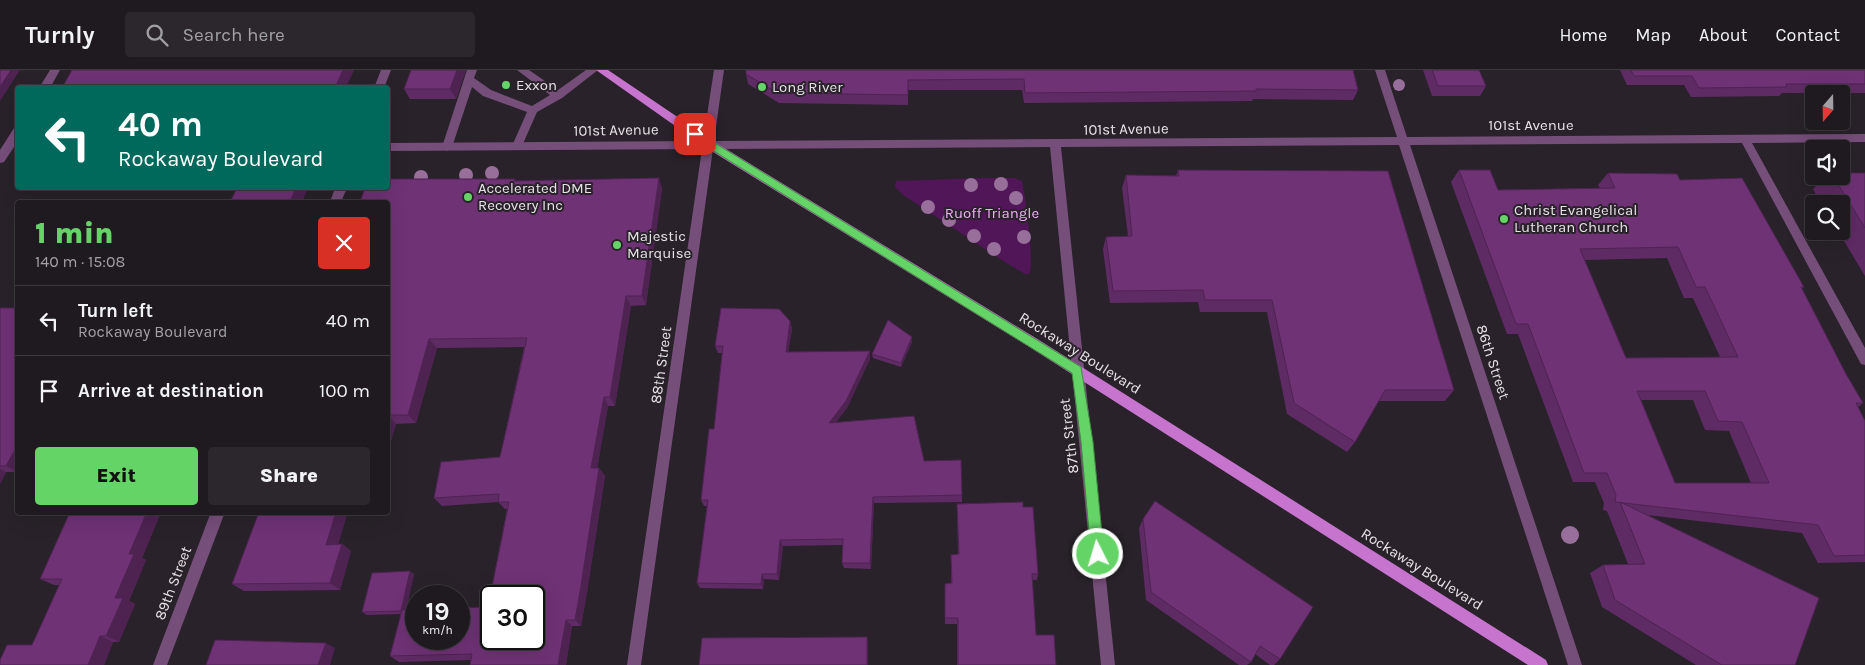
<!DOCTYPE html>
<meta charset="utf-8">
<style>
body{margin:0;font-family:Karla,sans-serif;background:#2c272d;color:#f1f3f6;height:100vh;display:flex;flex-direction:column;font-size:19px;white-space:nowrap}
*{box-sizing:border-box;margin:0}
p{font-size:16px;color:#a1a1a5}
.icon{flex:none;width:28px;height:28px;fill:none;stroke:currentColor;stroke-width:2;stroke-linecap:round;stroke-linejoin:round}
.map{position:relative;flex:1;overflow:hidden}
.panel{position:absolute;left:15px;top:130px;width:375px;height:315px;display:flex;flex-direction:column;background:#1f1a20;border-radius:5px;box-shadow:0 5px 20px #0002,0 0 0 1px #3c383e}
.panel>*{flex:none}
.guide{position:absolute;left:15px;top:15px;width:375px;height:105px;border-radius:5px;box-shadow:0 5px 20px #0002,0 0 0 1px #3c383e;background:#00695c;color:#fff;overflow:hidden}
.needle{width:32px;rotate:200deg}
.fabs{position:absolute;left:1805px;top:15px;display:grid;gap:10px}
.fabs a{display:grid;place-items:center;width:45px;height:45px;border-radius:5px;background:#1f1a20;box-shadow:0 5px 20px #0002,0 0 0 1px #3c383e;font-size:25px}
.speed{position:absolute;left:405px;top:515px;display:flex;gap:10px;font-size:25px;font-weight:700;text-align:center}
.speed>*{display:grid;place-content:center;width:65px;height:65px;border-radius:50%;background:#1f1a20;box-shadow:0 5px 20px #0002,0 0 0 1px #3c383e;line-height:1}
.speed small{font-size:12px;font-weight:400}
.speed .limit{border:2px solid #111;border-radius:8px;background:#fff;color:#111}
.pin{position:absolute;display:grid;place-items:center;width:42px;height:42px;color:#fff;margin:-21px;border-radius:10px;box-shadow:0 2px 8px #0006}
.me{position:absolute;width:55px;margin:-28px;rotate:355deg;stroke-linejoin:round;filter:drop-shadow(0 0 4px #0008)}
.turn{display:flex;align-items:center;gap:18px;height:105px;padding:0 20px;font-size:22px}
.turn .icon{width:65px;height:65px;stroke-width:2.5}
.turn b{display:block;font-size:35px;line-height:42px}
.round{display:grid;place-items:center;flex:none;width:52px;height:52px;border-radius:5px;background:#2c272d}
.head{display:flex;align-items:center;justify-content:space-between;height:85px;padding:0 20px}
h1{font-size:30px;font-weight:800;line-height:38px;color:#65d467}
.action{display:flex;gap:10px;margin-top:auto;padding:10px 20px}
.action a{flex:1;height:58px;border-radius:5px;background:#65d467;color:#111;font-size:20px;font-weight:800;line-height:58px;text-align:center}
.action a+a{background:#2c272d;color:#f1f3f6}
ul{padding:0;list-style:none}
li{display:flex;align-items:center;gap:15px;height:70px;padding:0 20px;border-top:1px solid #3c383e}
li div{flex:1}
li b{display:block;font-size:19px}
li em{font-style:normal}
header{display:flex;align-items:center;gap:30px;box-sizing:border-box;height:70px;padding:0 25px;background:#1f1a20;border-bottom:1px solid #3c383e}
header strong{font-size:24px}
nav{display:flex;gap:28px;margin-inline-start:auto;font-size:18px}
.search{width:350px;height:45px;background:#2c272d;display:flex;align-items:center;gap:12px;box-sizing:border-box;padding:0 18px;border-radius:5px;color:#a1a1a5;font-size:19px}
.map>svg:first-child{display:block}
.green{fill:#511657}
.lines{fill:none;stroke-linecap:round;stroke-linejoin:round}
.service{fill:#764e7a;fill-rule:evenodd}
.minor{fill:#764e7a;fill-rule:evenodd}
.primary{fill:#c774cf;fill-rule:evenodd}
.tree{fill:#986f9b}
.wall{fill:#5f2b65;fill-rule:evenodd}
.shaded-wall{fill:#4e2352}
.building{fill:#6f3275;stroke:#4e2352;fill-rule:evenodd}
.route{fill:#65d467;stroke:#428a43}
.poi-dot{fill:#65d467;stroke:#29222a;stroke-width:2}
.labels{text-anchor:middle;stroke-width:4;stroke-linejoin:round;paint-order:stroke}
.poi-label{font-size:15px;fill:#e7e2e7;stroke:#29222a;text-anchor:start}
.street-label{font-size:15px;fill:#e7e2e7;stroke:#29222a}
.park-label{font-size:15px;fill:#f2aef8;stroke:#29222a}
</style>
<header>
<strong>Turnly</strong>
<div class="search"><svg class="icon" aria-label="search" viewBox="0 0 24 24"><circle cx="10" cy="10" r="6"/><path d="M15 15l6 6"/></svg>Search here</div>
<nav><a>Home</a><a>Map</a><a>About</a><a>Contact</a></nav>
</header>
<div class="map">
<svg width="1865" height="595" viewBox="0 0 1865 595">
<rect width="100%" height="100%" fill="#29222a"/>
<path class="green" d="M983 108H1014L1022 111C1025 124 1035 195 1029 204H1025L1008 194 903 125 895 117 896 111Z"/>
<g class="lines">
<path class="service" d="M467 0H477L474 8 491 20 532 36 550 25 517 0H529L558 20 586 0H598L562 28 537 42 522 76 517 80 512 76 527 42 483 26 472 17 452 77 447 81 442 77Z"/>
<path class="minor" d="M50 0H60L50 18H39Z
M381 0H391L384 18H374Z
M714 0H724L714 71 1397 67 1375 0H1385L1407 67 1865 64V72L1752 73 1865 278V295L1861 294 1742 73 1410 75 1582 595H1568L1399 75 1061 77 1115 595H1101L1050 77 713 79 641 595H627L702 79 388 81V73L703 71Z
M18 57V71L4 92 0 93V80L14 58Z
M335 118H347L341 132H330Z
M211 442H225L167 595H153Z"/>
<path class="primary" d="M596 0H608L713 71 1039 270 1546 590 1548 595H1528L1031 278 705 77Z"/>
</g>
<g class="tree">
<circle cx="1399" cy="15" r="6"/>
<circle cx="492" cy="103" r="7"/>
<circle cx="466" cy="105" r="7"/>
<circle cx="421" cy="107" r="7"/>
<circle cx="1001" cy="114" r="7"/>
<circle cx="971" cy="115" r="7"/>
<circle cx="1016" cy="128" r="7"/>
<circle cx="928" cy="137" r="7"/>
<circle cx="949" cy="150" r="7"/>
<circle cx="974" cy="166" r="7"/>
<circle cx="1024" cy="167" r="7"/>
<circle cx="994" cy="179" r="7"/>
<circle cx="1570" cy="465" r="9"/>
</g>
<path class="wall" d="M466 0 456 29H410L404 19Z
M746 0 1358 20 1353 30 1253 29 1252 31 1024 33 1022 20H908V35L779 33 748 14 746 4Z
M1423 0H1479L1486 16 1480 26H1432Z
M1620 0H1865V23H1782L1779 26 1691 27 1684 15H1627Z
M1178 100 1454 320 1445 331H1379L1355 372 1347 382 1287 344 1267 242H1200L1198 232 1110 233 1103 179 1106 167 1128 166 1122 118 1126 105 1176 106Z
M1459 100 1498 120 1600 118 1598 115 1608 103 1680 110 1804 217 1802 218 1846 304 1863 333 1858 337 1865 351V492L1818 493 1802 463 1647 445 1795 595H1696L1602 537 1590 503 1603 495 1628 494 1607 441 1603 440 1604 433 1595 412H1573L1518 264H1507L1451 112ZM1667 188 1684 228H1693L1720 287 1626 288 1584 190ZM1641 330H1693L1705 360 1729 361 1751 413H1675Z
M1865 103V206L1838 161H1841V134H1821L1813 119 1827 106H1841Z
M659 108 662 119 646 235 631 236 615 336H608L597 398H599L605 406 587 522 581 556H572L566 595H470L471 590 399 592 390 586 401 544 367 545 362 542 414 504 406 540 488 537 507 439H505L498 432 442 436 434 428 500 387 524 277 437 278 416 353 396 354 388 380V132L515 109 516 111Z
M0 238H18V402H6L0 414Z
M790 251 792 259 788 282 870 289 847 338 836 352 924 391 962 425V432L874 433 871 499 844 498 842 493 843 475 783 476 779 510 764 509 763 519 700 518 697 513 707 436H704L701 430 714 359 722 283H718L715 276Z
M912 272 901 297 873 288 872 284Z
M957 434 1023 437 1038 504 1037 510H1032L1036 565 1056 595H957V554H945V514L951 513V485L958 484Z
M70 442H161L142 488 146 490 129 531 135 534 119 572H113L104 595H0L32 575 59 515H54L40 509Z
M1143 449 1280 589 1274 595H1270L1255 584 1251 592 1247 595H1239L1146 530 1139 458Z
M338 474H342L351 481 340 520 244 521 232 514Z"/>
<path class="shaded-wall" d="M11 0H20L0 31V17Z
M343 0H354L346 18H335Z
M457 0H466L456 29 450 19Z
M659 108 662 119 646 235 642 226Z
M296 118H308L302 132H290Z
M626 226 631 236 615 336 610 327Z
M790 251 792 259 787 289 786 282Z
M912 267V272L901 297V293Z
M429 269 437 278 416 353 408 345Z
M870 281V289L847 338 830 360 829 353Z
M604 327 608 336 596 406 591 398Z
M388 345 396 354 388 380Z
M18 374V402L6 396Z
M599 398 605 406 587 522 581 556 575 550Z
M0 399 6 402 0 414Z
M873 427 874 433 871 499 870 493Z
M147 442H161L142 488 146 490 129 531 135 534 119 572 106 566 115 528 129 484Z
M336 442H348L336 482 326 475Z
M780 470 783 476 779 510 777 504Z
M342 474 351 481 340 520 330 513Z
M410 501 414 504 405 544 401 541Z
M762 504 764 509 763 519 761 514Z
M566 550 572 556 566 595H558Z
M100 566 113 572 104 595H88Z
M867 567 868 572V595H867Z
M326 573 335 578 330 595H318Z"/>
<path class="building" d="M0 0H11L0 17Z
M72 0H343L335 18H62Z
M411 0H457L450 19H404Z
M746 0H1353L1358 20 1256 19V21L1025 23 1024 9 908 10V25L777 23 746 4Z
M1432 0H1479L1486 16H1438Z
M1631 0H1865V14H1786L1787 17 1699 18 1692 6H1634Z
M1178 100 1388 101 1454 320H1385L1355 372 1294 333 1272 230H1205L1203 220 1113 221 1106 167 1132 166 1126 105 1179 106Z
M1459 100H1490L1498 120 1615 118 1608 103 1677 104 1680 110 1742 108 1804 217H1801L1846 304 1863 333H1856L1865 351V485L1834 486 1818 455 1615 432 1616 425 1607 403H1584L1528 254H1516ZM1678 177 1696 217H1705L1738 287 1626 288 1580 179ZM1637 321H1705L1718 351 1742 352 1769 413H1675Z
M1841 103H1865V158L1833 106H1841Z
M659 108 642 226H626L610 327H604L591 398H599L581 516 575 550H566L558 595H470L472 584 390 586 402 540 416 539V569H459V538L488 537 509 432H498L499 424 434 428 441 392 500 387 527 268 429 269 408 345H388V132H360L365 118H388V109H515L514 111ZM491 526H534V569H491Z
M237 118H296L290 132H230Z
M0 238H18V374L6 396H0Z
M721 238 779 239 790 251 786 282 870 281 846 331 829 353 914 346 924 391 961 390 962 425 873 427 870 493H842L843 469 780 470 777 504H762L761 514 697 513 708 430H701L709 359H714L723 276H715Z
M888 250 912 267 901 293 872 284Z
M1155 431 1313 537 1280 589 1260 576 1251 592 1151 522 1143 449Z
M1023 432V437H1033L1038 504H1032L1036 565H1054L1056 595H958V548H945V514L952 513 951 485 959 484 957 434Z
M1620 432 1819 528 1795 595H1722L1615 530 1603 495 1645 494Z
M70 442H147L129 484H134L115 528H123L106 566H100L88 595H0V590L7 575H32L62 509H40Z
M259 442H336L326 475 342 474 330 513 232 514Z
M410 501 401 541 362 542 372 503Z
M867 567V595H699L702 568Z
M215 570 326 573 318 595H206Z"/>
<path class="route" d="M695 61 1081 297 1093 372 1104 484 1102 488 1098 490 1093 488 1091 484 1081 372 1072 303 691 67V62Z"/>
<g class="poi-dot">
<circle cx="506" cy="15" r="5"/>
<circle cx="762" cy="17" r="5"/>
<circle cx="468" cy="127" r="5"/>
<circle cx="1504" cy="149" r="5"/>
<circle cx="617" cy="175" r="5"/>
</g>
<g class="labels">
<g class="poi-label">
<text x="516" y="20">Exxon</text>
<text x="772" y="22">Long River</text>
<text x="478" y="123">Accelerated DME<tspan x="478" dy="17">Recovery Inc</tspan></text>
<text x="1514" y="145">Christ Evangelical<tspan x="1514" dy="17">Lutheran Church</tspan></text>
<text x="627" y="171">Majestic<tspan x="627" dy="17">Marquise</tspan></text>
</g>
<g class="street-label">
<text x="1531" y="60">101st Avenue</text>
<text transform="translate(1126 59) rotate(-1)" y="5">101st Avenue</text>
<text transform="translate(616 60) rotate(-1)" y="5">101st Avenue</text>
<text transform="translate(1080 283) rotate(32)" y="5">Rockaway Boulevard</text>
<text transform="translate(1493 292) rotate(72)" y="5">86th Street</text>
<text transform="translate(661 295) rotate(-82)" y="5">88th Street</text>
<text transform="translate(1069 366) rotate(-97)" y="5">87th Street</text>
<text transform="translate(1422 499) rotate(32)" y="5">Rockaway Boulevard</text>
<text transform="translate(173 513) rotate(-69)" y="5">89th Street</text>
</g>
<g class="park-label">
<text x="992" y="148">Ruoff Triangle</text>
</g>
</g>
</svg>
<div class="fabs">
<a><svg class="needle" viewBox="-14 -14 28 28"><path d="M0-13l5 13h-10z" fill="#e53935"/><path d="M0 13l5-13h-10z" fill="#a1a1a5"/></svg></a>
<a><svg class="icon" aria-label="sound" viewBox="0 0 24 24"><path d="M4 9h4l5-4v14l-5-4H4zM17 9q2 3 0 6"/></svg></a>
<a><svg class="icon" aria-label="search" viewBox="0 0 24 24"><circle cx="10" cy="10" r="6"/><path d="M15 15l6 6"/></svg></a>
</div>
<div class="speed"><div>19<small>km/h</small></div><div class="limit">30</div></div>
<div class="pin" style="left:695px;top:64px;background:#d93025"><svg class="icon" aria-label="arrive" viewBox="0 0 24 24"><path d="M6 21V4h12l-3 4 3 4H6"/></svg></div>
<svg class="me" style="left:1098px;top:484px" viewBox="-20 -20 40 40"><circle r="17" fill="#65d467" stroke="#fff" stroke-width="3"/><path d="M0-11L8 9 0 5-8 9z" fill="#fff"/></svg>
<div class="guide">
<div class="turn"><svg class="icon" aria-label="left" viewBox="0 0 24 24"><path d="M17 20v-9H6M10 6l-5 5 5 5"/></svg><div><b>40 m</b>Rockaway Boulevard</div></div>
</div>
<section class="panel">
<div class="head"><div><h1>1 min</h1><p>140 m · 15:08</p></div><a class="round" style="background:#d93025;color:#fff"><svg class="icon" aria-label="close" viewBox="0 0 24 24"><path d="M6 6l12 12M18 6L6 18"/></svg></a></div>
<ul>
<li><svg class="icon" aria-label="left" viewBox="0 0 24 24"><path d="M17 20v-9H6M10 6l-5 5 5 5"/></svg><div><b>Turn left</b><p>Rockaway Boulevard</p></div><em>40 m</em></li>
<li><svg class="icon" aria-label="arrive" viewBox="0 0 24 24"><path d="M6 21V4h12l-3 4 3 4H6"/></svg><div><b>Arrive at destination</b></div><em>100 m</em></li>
</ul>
<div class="action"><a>Exit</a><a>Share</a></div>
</section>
</div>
